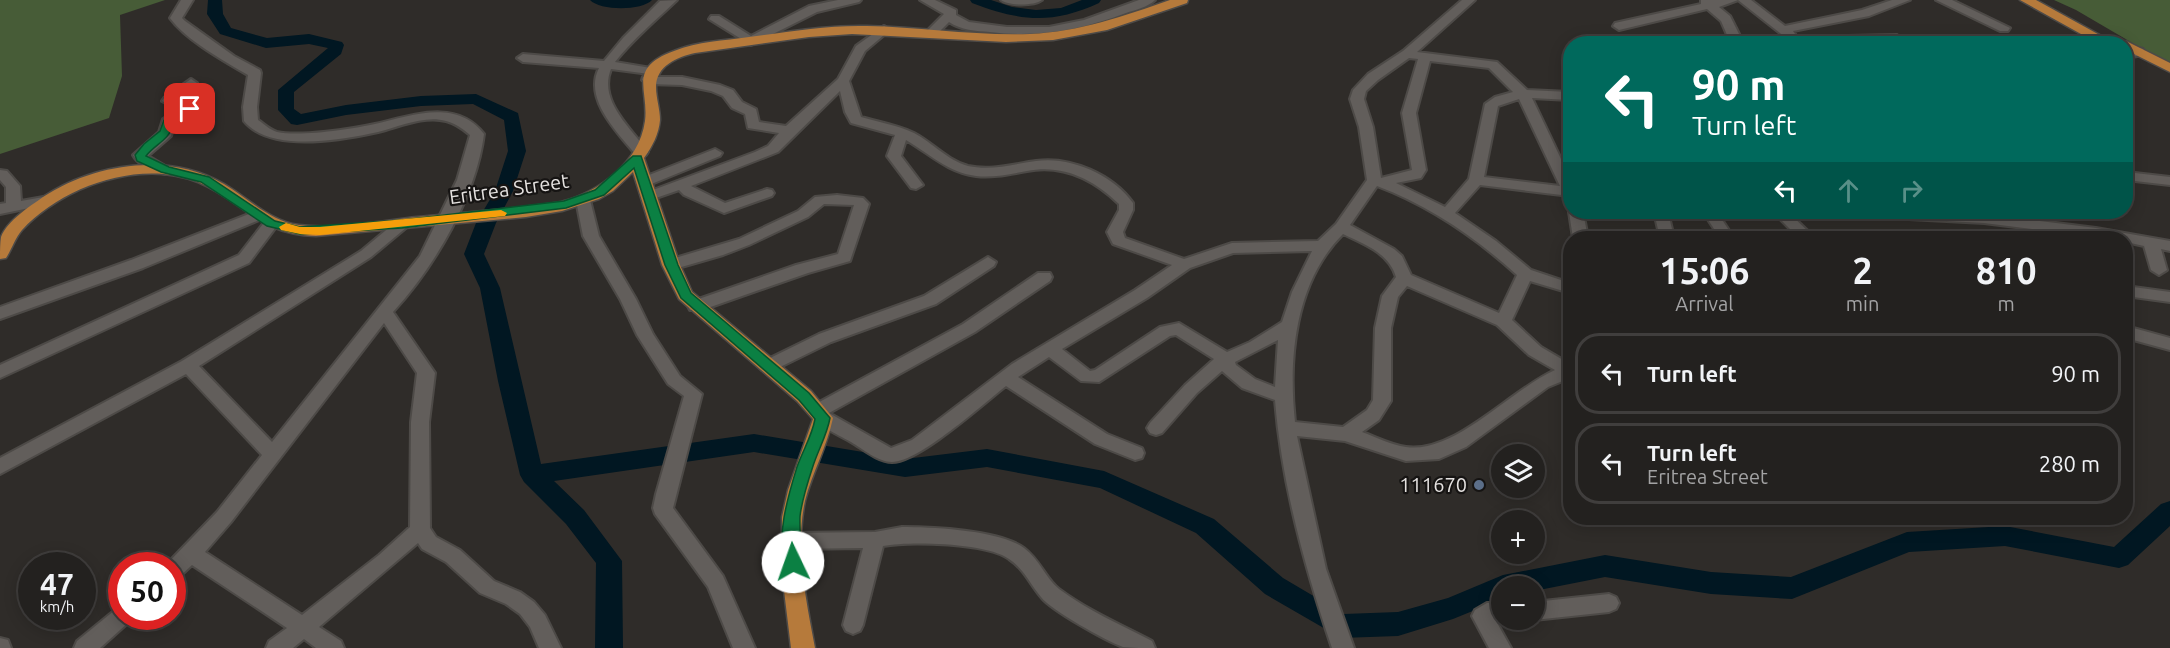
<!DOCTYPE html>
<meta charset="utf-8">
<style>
body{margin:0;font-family:Ubuntu,sans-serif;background:#2b2928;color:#f1f3f6;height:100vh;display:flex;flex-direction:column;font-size:22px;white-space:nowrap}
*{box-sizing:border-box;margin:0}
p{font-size:20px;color:#a3a3a4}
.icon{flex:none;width:33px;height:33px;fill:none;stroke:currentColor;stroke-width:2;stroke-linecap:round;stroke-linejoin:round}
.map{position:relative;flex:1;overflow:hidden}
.details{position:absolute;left:1563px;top:231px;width:570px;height:294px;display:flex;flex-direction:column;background:#23211f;border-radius:24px;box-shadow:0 3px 15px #0003,0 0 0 2px #403e3d}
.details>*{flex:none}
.hud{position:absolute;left:1563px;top:36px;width:570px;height:183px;border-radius:24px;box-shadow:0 3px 15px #0003,0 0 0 2px #403e3d;background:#00695c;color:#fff;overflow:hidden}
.fabs{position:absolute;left:1491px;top:444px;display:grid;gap:12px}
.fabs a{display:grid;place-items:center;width:54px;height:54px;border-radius:50%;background:#23211f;box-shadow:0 3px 15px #0003,0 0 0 2px #403e3d;font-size:30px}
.speed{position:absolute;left:18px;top:552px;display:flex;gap:12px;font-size:30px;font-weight:700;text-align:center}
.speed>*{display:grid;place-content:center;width:78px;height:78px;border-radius:50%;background:#23211f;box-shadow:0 3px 15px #0003,0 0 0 2px #403e3d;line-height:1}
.speed small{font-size:15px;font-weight:400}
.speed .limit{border:9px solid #d22;background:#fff;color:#111}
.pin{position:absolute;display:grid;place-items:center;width:51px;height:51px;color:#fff;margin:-26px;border-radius:12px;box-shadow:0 3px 9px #0006}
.me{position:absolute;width:66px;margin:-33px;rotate:357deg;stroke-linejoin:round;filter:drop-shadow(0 0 4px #0008)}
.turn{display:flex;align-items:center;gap:21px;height:126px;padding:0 30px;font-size:27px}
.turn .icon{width:78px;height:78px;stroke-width:2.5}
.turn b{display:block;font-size:42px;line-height:51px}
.lanes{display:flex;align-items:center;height:57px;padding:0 30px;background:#0003;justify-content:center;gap:30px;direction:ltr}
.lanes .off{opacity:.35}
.eta{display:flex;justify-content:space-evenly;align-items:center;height:102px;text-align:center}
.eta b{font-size:36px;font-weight:600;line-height:42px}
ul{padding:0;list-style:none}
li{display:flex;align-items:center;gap:18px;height:81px;margin:0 12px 9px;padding:0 18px;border:3px solid #403e3d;border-radius:24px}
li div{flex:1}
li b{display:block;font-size:22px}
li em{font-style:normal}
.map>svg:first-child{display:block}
.forest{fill:#475c37}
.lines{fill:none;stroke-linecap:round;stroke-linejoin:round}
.river{fill:#011722;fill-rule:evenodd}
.minor-casing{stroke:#4d4a47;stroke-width:4}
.major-casing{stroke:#4d4a47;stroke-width:3}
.minor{fill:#625e5b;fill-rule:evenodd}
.major{fill:#b67a3b;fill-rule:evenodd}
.route{fill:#0b8043;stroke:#07532c;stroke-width:1.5}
.slow{fill:#f59e0b}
.service-dot{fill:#5c6f8a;stroke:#161413;stroke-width:2}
.labels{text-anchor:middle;stroke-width:4.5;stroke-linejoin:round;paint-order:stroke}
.street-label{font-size:20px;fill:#e5e2e0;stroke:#161413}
.poi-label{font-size:20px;fill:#e5e2e0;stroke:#161413;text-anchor:end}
</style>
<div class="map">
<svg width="2170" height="648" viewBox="0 0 2170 648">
<rect width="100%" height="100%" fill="#2f2c29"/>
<path class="forest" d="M0 0H165L120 15 122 76 109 118 0 154Z
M2054 0H2170V65L2076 10Z"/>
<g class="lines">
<path class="river" d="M208 0H222L223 14 231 28 267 38 309 34 342 42 344 45 341 54 294 92V109L301 114 346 105 421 96 476 94 518 113 526 151 513 191 496 223 484 254 500 288 541 464 754 434 905 459 987 449 1104 471 1214 519 1283 578 1344 614 1398 612 1448 598 1503 575 1605 555 1711 572 1791 577 1907 532 2005 526 2114 547 2161 504 2170 501V526L2128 565 2119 568 2005 546 1909 552 1792 599 1711 594 1605 577 1534 591V586H1502V599L1453 619 1398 636 1341 638 1265 594 1196 533 1100 488 987 467 905 477 754 452 554 481 584 510 622 561 623 648H595L596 563 566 524 524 482 520 475 498 381 480 288 464 254 476 223 495 191 508 151 504 120 473 104 421 106 346 115 297 125 291 124 278 110V90L328 48 309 44 266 48 220 34 207 14Z
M590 0H652C642 11 600 11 590 0Z
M970 0H991L1012 7 1036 10 1061 8 1082 0H1101L1099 3C1051 25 1020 21 972 3Z"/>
<defs>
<path id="minor" d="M181 0H193L182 18 185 21 234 56 260 70 261 73 257 107 258 120C264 124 270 130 277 132 300 137 352 129 375 124 411 116 456 98 484 134 476 196 435 266 393 312L435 373 429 422 430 528 436 537 460 550 494 581 520 592 534 602 545 615 561 648H539L530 627 520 614 506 604 480 593 446 562 422 549 418 543 319 627 341 641 344 648H316L304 639 293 648H266L269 641 287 628 192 565 179 577 172 579V566H165L217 512 262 455 186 374 0 474V458L182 361 361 251 397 221H407L410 224 407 227 371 257 199 366 272 442 420 256 457 180 470 135C463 129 455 123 446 121 424 115 399 127 378 132 342 140 270 153 244 121L243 107 248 75C224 61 186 40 170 18ZM384 323 417 373 411 422 410 527 379 555 302 615 205 552 231 522Z
M677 0C656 20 633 39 615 62L657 69 658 72 657 75 611 69C598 101 631 128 648 152L646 155H636C618 133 583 99 599 68L523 62 517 58 523 54 604 61 623 38 660 1Z
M838 0H861L859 2 817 12 751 45 709 19 711 16H719L751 36 809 6Z
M920 0H935L956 10V15L969 22 1007 27H1049L1084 20 1139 0H1155C1148 7 1135 10 1126 13 1081 30 1038 38 990 32 976 31 961 30 949 22L935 36 931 37 925 33 944 14Z
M1001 0H1042C1034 6 1009 6 1001 0Z
M1462 0H1475L1417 52 1497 62 1527 90 1570 92V100L1532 98 1570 178V196L1480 185 1455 213 1496 241 1531 270 1570 283V293L1530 281 1512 320 1541 347 1570 364V378L1548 387 1466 447 1439 459 1406 461 1345 441 1297 436 1326 569 1354 648H1332C1305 568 1282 485 1275 400L1242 388 1222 371 1197 393 1162 433 1156 435 1150 433 1147 428 1150 423 1185 385 1214 359 1176 335 1170 336 1099 382 1081 381 1049 357 1018 377 1107 434 1142 448 1144 453 1142 458 1135 460 1095 444 1006 386C983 404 919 462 892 462 878 462 863 449 851 442 835 433 817 426 809 411L812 406 963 324 1038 273H1050L1052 277 1050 281 975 332 829 413 891 448 912 440 1012 364 1135 290 1172 265 1113 244 1107 232 1119 210V204C1093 179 1063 164 1027 171 1010 174 993 178 976 176 947 172 930 154 906 140L901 156 923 185 916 189 911 188 887 156 895 135 851 123 845 112 840 91 778 152 691 186 725 203 767 189 772 190 774 193 772 196 724 213 684 195 679 190 650 200 643 196 645 193 755 152 768 146 779 133 748 128 745 114 732 108 723 96 711 91 682 85 648 84 642 80 643 77H682L720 85 733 90 742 102 756 109 759 122 786 126 838 79 856 46 884 26 890 30 865 51 849 81 861 117C878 122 897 125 914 133 933 143 947 160 968 166 992 171 1013 164 1036 161 1071 156 1113 175 1133 203V210L1123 232 1125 238 1184 259 1232 243 1318 241 1336 224 1367 180 1359 127 1350 99 1353 90 1368 74 1403 51ZM1409 58 1418 59 1402 113 1412 170 1381 178 1373 127 1364 99 1366 91 1378 80ZM1430 61 1489 68 1513 92 1495 97 1485 104 1469 179 1445 207 1396 183 1421 178 1426 170 1416 113ZM1519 99 1560 186 1484 177 1498 106ZM1377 186C1430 206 1475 237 1517 275L1499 313 1411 275 1402 256 1394 249 1350 225ZM1343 234C1364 244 1389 253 1396 277L1382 296 1375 328 1373 400 1367 410 1343 427 1295 422C1288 358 1295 282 1343 234ZM1312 251 1292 292 1282 322 1250 342 1227 352 1179 323 1160 327 1095 370 1090 371 1062 349 1147 298 1190 268 1233 253ZM1407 286 1497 325 1529 355 1555 370C1510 390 1455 454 1406 447 1391 445 1376 437 1362 432L1379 420 1391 401V328L1398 297ZM1278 340 1275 387 1255 379 1236 365 1235 362Z
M1701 0H1738L1719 7 1730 16 1741 38 1785 37 1738 0H1751L1785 26 1862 10 1892 0H1910L1869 16 1793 31 1797 37 1897 35 1899 38 1893 42 1731 44 1721 21 1707 9 1619 30 1613 26 1615 23 1701 4Z
M1936 0H1952L2010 28 2008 31H2000Z
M2139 48 2143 49 2145 52 2143 55 2126 58V50Z
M191 79 197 83 178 100 197 109 174 124 171 136 148 156 172 170 165 174C154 171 138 165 133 155L159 132 163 119 179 110 162 101 164 98Z
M715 149 722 153 720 156 649 185 644 186 637 182 639 179Z
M0 170 7 171 20 186 21 201 49 196 56 200 49 204 0 214V204L6 203V187L0 180Z
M2126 172 2170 177V185L2126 180Z
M837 195 863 198 869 204 850 261 808 273 702 310H690L688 306 690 302 796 265 838 254 854 205 824 204 808 217 749 245 723 255 671 270 663 265 665 261 739 239 798 211 815 197Z
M583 196 590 200 599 236 636 299 653 334 680 376 702 394 673 508 723 576 755 648H733L708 587 655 514 653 508 656 494 684 396 668 384 637 335 620 299 583 236 576 200Z
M1570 209V212H1583L1588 238H1573L1569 212Z
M259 210 266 215 264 218 143 268 0 319V307L131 260Z
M1654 212H1668L1674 238H1660Z
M1703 212H1717L1734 238H1720Z
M1773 212H1788L1815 238H1799Z
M1864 212H1952L1984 214 2096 228 2170 241V251L2161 249 2167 270 2159 275 2151 270 2144 246 2126 242V238H2105L1984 223 1871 217Z
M271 218 279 223 249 263 0 378V365L239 255 266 220Z
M988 257 996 262 994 266 936 304 831 342 774 370H762L759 366 762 362 819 334 924 296Z
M2126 286 2170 292V302L2126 296Z
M2126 326 2170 338V350L2126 338Z
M902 527C932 527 999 530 1024 548 1040 560 1046 579 1059 589 1087 610 1121 625 1152 641L1155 648C1145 648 1132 648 1123 647 1106 641 1051 610 1041 597 1030 584 1024 569 1009 559 987 543 910 541 883 546L863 625 860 631 853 634 846 631 843 625 863 548 790 549 783 547 780 541 783 535 790 533 875 532Z
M1609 594 1616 597 1619 603 1616 609 1609 612 1534 620H1533L1534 602Z
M1487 603H1502V620H1506L1496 621 1511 648H1489L1472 616 1475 610Z
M122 607V616H132L129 622 100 648H74L77 641 115 610Z
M0 638 8 640 11 648H0Z"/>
<path id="major" d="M1170 0H1188L1187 3 1107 30 1053 40 1006 42 852 34 809 37 695 53C677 57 656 66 656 87 656 98 660 109 660 120 659 134 652 147 644 158L680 265 692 292 811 391 833 418C827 447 812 473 805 501 795 548 806 601 815 648H791L782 574V517L788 490 813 419 797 401 679 299 662 265 633 172 613 191 599 199 562 211 526 217 316 236C256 234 246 202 198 182 140 159 63 186 22 230 15 238 12 249 6 258L0 259C0 253 0 243 1 237 8 220 29 207 43 197 95 163 170 152 224 184 248 198 271 222 299 225 337 230 379 221 417 217 465 212 514 210 561 202 599 192 639 163 645 121 649 89 627 68 674 51 698 41 724 41 749 37 788 32 827 25 867 26 921 27 975 36 1030 34 1079 32 1124 16 1170 0Z
M2020 0H2036L2116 44H2099Z
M2126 41 2170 63V72L2126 50V44H2120Z"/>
</defs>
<use href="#minor" class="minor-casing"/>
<use href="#major" class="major-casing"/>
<use href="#minor" class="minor"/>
<use href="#major" class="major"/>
</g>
<path class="route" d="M190 106 196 109 194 111 173 124C170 140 155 144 146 156L169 167 209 177 275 221 300 227 402 220 564 201 595 190 633 156H641L678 265 691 293 809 393 830 418C827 435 818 450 813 466 808 481 802 500 800 516 799 528 803 558 799 566L793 568 787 566C774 541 789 493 797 467 803 450 812 436 815 419L799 400 681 298 665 265 634 168 604 195 566 208 402 228 300 234 267 226 201 182 161 172 137 161 135 155 144 144 160 131 164 120Z"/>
<path class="slow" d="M501 210 507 213 505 216 320 235 300 234 281 230 279 227 286 223 300 227H320Z"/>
<circle class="service-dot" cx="1479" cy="485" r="6"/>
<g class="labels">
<g class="street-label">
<text transform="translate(509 189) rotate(-8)" y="7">Eritrea Street</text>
</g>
<g class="poi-label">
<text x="1467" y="492">111670</text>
</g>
</g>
</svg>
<div class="fabs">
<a><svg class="icon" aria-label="layers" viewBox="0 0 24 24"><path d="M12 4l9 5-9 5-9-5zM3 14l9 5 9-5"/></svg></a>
<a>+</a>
<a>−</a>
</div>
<div class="speed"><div>47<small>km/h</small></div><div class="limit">50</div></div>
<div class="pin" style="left:190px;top:109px;background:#d93025"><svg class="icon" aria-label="arrive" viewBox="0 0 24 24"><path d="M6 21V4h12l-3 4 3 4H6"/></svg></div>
<svg class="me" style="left:793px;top:562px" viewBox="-20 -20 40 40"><circle r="19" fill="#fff"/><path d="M0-13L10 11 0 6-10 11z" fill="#0b8043"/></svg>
<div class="hud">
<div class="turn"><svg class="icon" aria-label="left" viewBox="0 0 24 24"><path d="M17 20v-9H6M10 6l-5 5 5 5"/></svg><div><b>90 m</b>Turn left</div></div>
<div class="lanes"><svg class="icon" aria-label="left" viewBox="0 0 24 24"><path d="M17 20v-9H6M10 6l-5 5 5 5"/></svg><svg class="icon off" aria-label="ahead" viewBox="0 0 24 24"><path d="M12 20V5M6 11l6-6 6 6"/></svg><svg class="icon off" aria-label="right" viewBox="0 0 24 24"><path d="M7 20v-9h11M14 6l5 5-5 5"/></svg></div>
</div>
<section class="details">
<div class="eta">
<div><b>15:06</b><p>Arrival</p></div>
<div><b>2</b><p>min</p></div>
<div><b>810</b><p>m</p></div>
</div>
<ul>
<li><svg class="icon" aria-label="left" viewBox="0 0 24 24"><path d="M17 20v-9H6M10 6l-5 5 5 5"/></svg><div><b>Turn left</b></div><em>90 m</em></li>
<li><svg class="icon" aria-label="left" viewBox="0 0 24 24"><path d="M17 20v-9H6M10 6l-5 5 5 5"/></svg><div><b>Turn left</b><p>Eritrea Street</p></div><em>280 m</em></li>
</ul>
</section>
</div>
